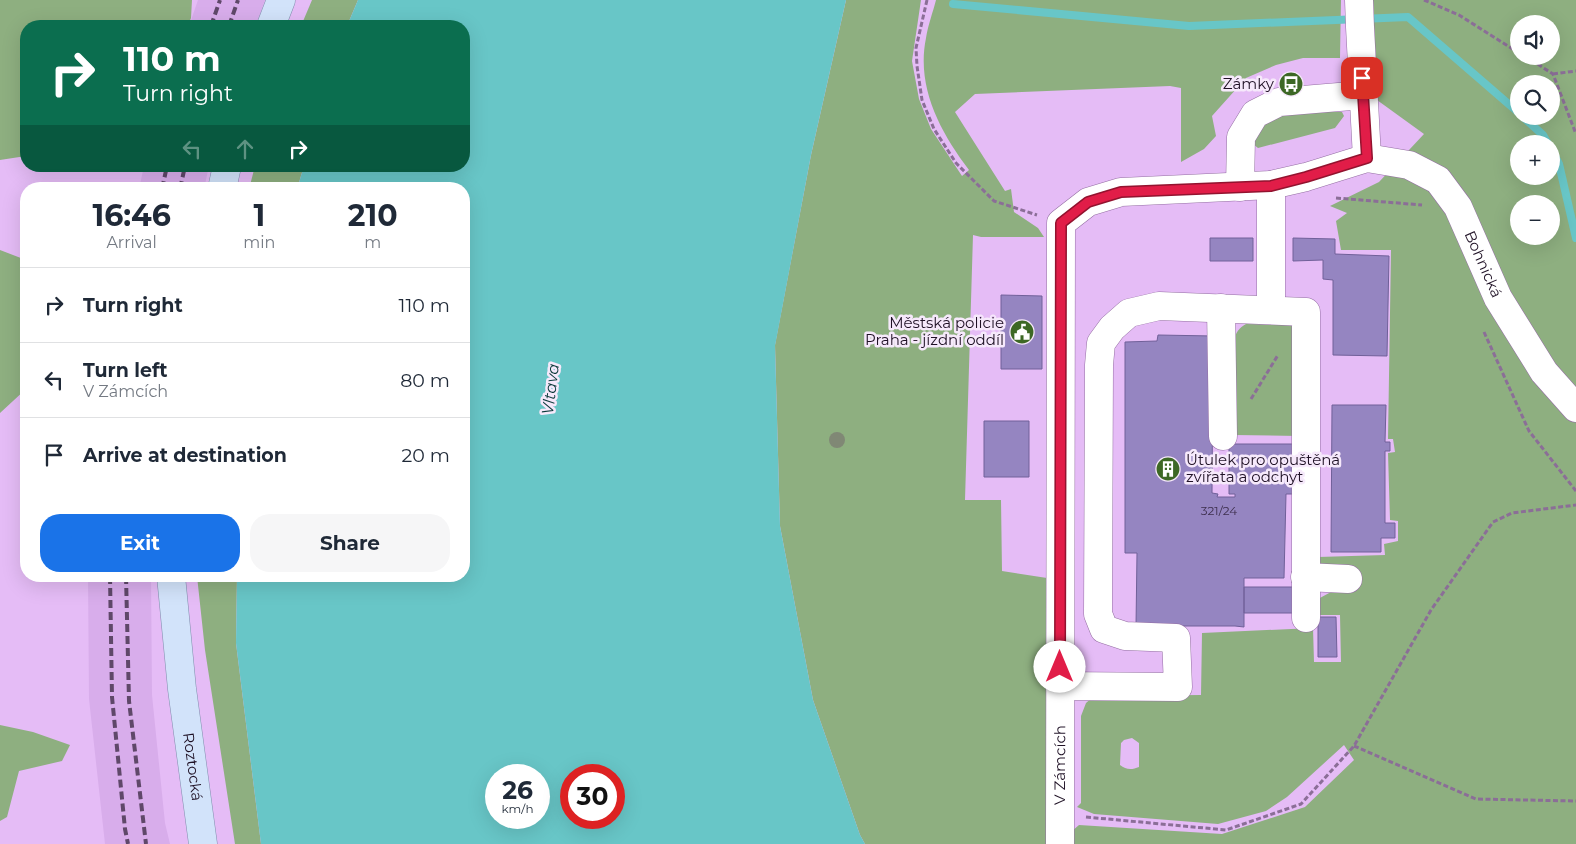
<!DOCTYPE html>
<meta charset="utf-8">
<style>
body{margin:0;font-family:Montserrat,sans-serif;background:#f6f6f7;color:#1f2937;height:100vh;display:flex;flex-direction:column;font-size:19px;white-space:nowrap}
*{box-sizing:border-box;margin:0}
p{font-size:16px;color:#747a83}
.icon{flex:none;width:28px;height:28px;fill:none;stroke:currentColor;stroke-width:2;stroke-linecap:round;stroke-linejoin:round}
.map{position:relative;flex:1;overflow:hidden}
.drawer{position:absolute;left:20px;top:182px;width:450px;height:400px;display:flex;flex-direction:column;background:#fff;border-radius:20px;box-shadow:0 5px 20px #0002}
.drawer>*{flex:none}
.banner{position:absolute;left:20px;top:20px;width:450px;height:152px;border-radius:20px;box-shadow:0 5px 20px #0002;background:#0b6e4f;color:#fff;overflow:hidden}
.tools{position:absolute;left:1510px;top:15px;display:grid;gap:10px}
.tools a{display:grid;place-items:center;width:50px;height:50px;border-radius:50%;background:#fff;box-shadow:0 5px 20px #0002;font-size:25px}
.speed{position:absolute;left:485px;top:764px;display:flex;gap:10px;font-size:25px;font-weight:700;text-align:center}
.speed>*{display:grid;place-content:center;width:65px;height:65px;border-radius:50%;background:#fff;box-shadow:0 5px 20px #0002;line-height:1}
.speed small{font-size:12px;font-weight:400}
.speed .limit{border:8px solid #d22;background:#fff;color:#111}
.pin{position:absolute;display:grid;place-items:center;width:42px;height:42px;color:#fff;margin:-21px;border-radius:10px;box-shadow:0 2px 8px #0006}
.me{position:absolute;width:55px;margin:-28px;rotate:0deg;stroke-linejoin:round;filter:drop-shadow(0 0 4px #0008)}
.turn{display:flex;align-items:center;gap:18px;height:105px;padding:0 20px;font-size:22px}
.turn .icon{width:65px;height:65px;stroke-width:2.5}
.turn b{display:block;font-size:35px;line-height:42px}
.lanes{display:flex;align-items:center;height:48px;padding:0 20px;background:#0003;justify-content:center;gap:25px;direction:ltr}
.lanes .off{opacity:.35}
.eta{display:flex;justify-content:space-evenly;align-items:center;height:85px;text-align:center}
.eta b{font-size:30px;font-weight:700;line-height:35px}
.button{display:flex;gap:10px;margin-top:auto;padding:10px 20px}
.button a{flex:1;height:58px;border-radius:20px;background:#1a73e8;color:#fff;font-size:20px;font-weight:700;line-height:58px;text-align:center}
.button a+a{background:#f6f6f7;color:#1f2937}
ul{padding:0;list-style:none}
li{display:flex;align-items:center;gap:15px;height:75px;padding:0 20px;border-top:1px solid #e0e1e3}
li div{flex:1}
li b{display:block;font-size:19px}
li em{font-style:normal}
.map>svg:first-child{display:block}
.built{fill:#d8adeb}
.green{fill:#8eaf80;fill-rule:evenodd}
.water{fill:#68c6c7;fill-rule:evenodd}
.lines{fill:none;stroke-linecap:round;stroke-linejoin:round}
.stream{stroke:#68c6c7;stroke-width:8}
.building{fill:#9585c1;stroke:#706099}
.minor-casing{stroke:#946ea3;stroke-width:29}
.major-casing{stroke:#808dad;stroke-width:29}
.path{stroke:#8b6e97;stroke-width:3;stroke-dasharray:5 2.5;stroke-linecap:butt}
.minor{stroke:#fff;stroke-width:28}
.major{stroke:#d2e3fa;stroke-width:28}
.rail{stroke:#5f4869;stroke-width:4;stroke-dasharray:8 4;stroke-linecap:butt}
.tree{fill:#808875}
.route-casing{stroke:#92132f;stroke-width:12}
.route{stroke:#e11d48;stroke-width:9}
.labels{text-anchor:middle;stroke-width:5;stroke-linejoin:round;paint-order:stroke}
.number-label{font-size:12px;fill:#3c2e4c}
.poi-label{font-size:15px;fill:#1f1125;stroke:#f6e9fb;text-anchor:end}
.street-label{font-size:15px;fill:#1f1125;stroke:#f6e9fb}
.water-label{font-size:16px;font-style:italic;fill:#0a3939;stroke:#f6e9fb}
</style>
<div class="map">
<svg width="1576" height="844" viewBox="0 0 1576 844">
<rect width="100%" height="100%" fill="#e5bcf6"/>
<path class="built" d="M198 0H265L256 26H189Z
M144 166H209L204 189H139Z
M88 576H151L152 695 165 823 170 844H105L89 699Z"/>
<path class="green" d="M0 0H192L191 18 188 26H26V156L0 160Z
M312 0H358L347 26H301Z
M846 0H921L912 61 919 99 931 129 962 176 969 170C940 132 916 87 926 38 928 25 933 12 936 0H1341L1340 58H1303L1276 65 1246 78 1212 116 1216 136 1204 149 1181 162V88L1170 86 975 94 955 112 1005 191 1011 189 1014 212 1038 228 1044 237H981L973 235 965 500H1001L1002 571 1047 578 1054 844H865L860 835 813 700 780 526 775 345 811 155Z
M1373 0H1576V844H1071L1072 831 1079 825 1222 834 1305 807 1354 760 1344 745 1287 797 1266 811 1218 824 1094 814 1077 807 1081 803V716L1086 703 1094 696 1201 695 1202 633 1313 628 1314 662H1341L1340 615H1316L1318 599 1331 592 1349 591 1322 572 1318 557 1385 555 1384 544 1398 541V521L1390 520 1388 453 1395 452 1393 439H1388L1391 250H1341L1336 221 1347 213 1330 206 1379 182 1424 134 1377 100ZM1519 24H1551V56H1519ZM1519 84H1551V116H1519ZM1519 144H1551V176H1519ZM1519 204H1551V236H1519ZM1132 738 1139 743V767C1132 770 1126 770 1120 765L1121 743 1124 740Z
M1342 112 1344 116 1335 128 1258 148 1253 144C1256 104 1314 112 1342 112Z
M255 166H304L297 189H249Z
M0 250 26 260V389L0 413Z
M1246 324 1291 325 1300 337 1299 436 1234 435V340C1236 332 1239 328 1246 324Z
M197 576H237L236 643 261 844H235L205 650Z
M0 725 33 732 70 745 62 761 19 771 7 817 0 821Z"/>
<path class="water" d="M358 0H846L811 155 775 346 780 526 813 700 860 835 865 844H261L236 643 237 576H464V189H297L304 166H464V26H347ZM496 775H539V818H496ZM571 775H614V818H571Z"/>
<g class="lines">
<path class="stream" d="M953 4 1189 26 1408 17 1519 113
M1522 116 1543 135 1548 144
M1551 149 1559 164 1576 238"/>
</g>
<path class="building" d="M1210 238H1253V261H1210Z
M1293 238 1335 239V254L1389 256 1387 356 1333 355V280L1323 279V260L1293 261Z
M1001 295 1042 296V369H1001Z
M1158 335 1213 336 1212 493 1218 494 1217 497H1235V494H1229V444H1296V494H1286L1284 578H1244V627L1235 626H1136L1137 553H1125V342L1157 341Z
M1332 405H1386L1385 442H1390V451H1385V523H1395V538H1381V552H1331Z
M984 421H1029V477H984Z
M1244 587H1299V613H1244Z
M1318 617H1336L1337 657H1318Z"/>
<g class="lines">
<defs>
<g id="minor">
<path d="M1359 0 1360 27 1367 158"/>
<path d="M1240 187 1241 137 1255 114 1279 102 1363 95"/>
<path d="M1221 308 1223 436"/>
<path d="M1271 310V185"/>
<path d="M1305 577 1348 579"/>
<path d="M1060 686 1178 687 1176 638 1125 636 1104 629 1098 614 1099 365 1101 343 1112 328 1129 313 1159 306 1306 312V618"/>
<path id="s1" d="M1060 844 1061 223 1088 202 1121 192 1271 185 1306 177 1367 158 1409 165 1438 180 1458 207 1498 298 1544 372 1576 408"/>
</g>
<g id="major">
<path d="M271 26 281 0"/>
<path d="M222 189 227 166"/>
<path id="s2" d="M171 576 182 689 203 844"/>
</g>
</defs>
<use href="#minor" class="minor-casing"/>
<use href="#major" class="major-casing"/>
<path class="path" d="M927 0 916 48 917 66 922 100 934 129 956 163 994 201 1037 215
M1424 0 1459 15 1519 53
M1525 56 1553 74 1576 134
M1553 74 1576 71
M1336 198 1422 205
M1484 332 1529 431 1576 491
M1251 399 1278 355
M1354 746 1476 799 1576 801
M1086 817 1226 830 1301 804 1354 746 1431 610 1493 522 1512 513 1576 505"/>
<use href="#minor" class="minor"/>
<use href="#major" class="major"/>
<path class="rail" d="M211 26 220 0
M229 26 238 0
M162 189 167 166
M180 189 185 166
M110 576 112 697 125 829 128 844
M126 576 129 701 146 844"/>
</g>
<circle class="tree" cx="837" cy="440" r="8"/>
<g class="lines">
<defs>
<path id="route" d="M1060 667 1061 223 1088 202 1121 192 1271 186 1306 177 1367 158 1362 78"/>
</defs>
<use href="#route" class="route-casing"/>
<use href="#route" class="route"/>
</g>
<defs>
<symbol id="bus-disc" viewBox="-11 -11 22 22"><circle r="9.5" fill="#3d6825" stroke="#f6e9fb"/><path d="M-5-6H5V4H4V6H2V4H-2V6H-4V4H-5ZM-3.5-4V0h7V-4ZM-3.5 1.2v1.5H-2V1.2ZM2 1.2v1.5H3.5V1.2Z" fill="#fff"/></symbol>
<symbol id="civic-disc" viewBox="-11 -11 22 22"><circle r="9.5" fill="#3d6825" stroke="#f6e9fb"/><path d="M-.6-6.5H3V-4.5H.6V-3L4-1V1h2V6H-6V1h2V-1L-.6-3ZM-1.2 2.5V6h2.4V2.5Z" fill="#fff"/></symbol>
<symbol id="building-disc" viewBox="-11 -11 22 22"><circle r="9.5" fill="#3d6825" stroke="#f6e9fb"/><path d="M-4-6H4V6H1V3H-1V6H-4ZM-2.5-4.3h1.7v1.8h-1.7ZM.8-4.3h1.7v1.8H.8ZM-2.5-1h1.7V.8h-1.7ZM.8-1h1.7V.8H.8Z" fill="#fff"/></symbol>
</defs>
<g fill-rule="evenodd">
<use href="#bus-disc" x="1277" y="70" width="28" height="28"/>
<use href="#civic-disc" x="1008" y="318" width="28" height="28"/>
<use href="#building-disc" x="1154" y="455" width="28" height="28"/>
</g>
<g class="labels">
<g class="number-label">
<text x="1219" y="515">321/24</text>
</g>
<g class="poi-label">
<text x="1274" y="89">Zámky</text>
<text x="1004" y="328">Městská policie<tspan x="1004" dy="17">Praha - jízdní oddíl</tspan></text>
<text x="1186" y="465" text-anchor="start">Útulek pro opuštěná<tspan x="1186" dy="17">zvířata a odchyt</tspan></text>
</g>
<g class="street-label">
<text dy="5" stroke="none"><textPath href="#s1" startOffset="1111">Bohnická</textPath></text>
<text dy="5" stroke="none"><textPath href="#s1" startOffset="79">V Zámcích</textPath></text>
<text dy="5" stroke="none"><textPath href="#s2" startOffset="192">Roztocká</textPath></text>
</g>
<g class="water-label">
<text transform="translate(550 389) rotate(-83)" y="6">Vltava</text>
</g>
</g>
</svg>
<div class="tools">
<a><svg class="icon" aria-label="sound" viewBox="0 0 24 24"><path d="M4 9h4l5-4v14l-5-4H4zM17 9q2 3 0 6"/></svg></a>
<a><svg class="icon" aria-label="search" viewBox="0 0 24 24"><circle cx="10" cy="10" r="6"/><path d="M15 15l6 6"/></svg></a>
<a>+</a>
<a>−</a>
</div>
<div class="speed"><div>26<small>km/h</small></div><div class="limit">30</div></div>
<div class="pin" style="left:1362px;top:78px;background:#d93025"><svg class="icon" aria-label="arrive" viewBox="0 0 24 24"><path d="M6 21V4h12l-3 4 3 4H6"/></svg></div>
<svg class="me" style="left:1060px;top:667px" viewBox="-20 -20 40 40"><circle r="19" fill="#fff"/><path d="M0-13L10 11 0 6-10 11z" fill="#e11d48"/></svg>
<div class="banner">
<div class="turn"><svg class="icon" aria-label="right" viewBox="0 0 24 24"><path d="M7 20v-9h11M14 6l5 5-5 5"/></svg><div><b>110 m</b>Turn right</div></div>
<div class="lanes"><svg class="icon off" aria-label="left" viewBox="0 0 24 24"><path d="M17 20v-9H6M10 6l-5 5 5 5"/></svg><svg class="icon off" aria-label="ahead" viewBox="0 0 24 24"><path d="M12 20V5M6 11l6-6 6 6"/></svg><svg class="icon" aria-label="right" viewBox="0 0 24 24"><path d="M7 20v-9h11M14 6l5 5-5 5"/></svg></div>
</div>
<section class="drawer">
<div class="eta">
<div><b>16:46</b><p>Arrival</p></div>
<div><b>1</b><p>min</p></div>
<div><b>210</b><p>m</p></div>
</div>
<ul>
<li><svg class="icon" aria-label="right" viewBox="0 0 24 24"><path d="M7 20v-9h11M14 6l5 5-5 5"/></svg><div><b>Turn right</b></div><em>110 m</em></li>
<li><svg class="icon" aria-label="left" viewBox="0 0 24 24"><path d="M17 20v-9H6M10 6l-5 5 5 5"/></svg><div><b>Turn left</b><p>V Zámcích</p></div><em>80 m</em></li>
<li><svg class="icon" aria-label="arrive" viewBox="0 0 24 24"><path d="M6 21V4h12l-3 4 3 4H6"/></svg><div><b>Arrive at destination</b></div><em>20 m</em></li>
</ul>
<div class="button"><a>Exit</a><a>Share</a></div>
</section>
</div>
